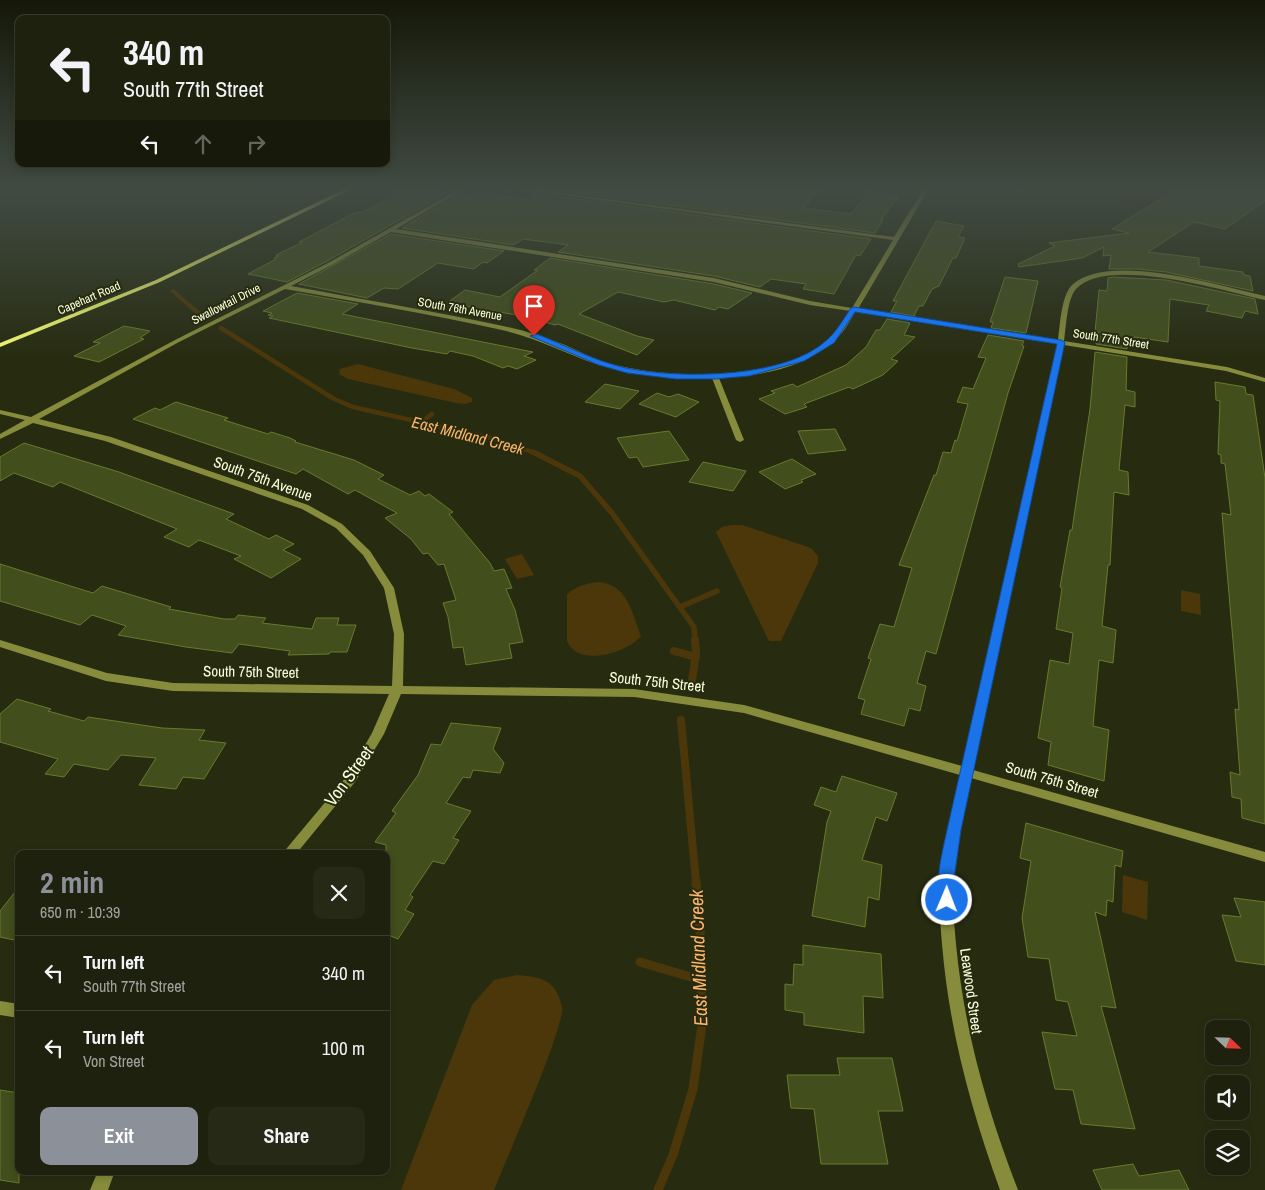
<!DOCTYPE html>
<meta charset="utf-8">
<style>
body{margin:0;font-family:"Archivo Narrow",sans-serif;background:#252916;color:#f1f3f6;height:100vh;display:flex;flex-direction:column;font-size:19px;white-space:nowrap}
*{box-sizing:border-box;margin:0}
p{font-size:16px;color:#a0a39d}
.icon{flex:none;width:28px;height:28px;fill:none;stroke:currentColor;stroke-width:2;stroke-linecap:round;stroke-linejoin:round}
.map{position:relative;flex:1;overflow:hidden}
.details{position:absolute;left:15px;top:850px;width:375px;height:325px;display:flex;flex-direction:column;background:#1d210d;border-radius:10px;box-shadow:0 2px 8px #0003,0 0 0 1px #3b3e2e}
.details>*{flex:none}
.guide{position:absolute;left:15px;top:15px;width:375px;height:152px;border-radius:10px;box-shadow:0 2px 8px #0003,0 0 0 1px #3b3e2e;background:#1d210d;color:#f1f3f6;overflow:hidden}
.needle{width:32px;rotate:113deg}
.controls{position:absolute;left:1205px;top:1020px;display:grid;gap:10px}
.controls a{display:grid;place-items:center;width:45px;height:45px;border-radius:10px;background:#1d210d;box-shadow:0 2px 8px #0003,0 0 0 1px #3b3e2e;font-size:25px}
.pin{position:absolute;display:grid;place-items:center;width:42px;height:42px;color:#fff;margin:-51px -21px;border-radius:50% 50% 50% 0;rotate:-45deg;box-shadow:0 0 5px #0007}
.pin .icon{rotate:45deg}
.me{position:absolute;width:55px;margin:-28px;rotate:1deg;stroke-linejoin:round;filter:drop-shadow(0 0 4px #0008)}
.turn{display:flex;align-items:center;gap:18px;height:105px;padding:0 25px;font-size:22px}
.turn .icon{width:65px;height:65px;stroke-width:2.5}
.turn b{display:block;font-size:35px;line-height:42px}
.lanes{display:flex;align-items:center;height:48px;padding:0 25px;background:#0003;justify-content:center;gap:25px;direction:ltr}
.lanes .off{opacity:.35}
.round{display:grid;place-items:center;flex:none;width:52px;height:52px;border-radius:10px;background:#252916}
.head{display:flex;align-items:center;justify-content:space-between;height:85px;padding:0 25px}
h1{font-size:30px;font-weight:800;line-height:38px;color:#8c9099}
.primary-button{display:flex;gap:10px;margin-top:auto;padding:10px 25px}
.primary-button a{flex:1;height:58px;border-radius:10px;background:#8c9099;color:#fff;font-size:20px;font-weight:800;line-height:58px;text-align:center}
.primary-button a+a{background:#252916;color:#f1f3f6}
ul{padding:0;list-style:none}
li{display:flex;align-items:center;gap:15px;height:75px;padding:0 25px;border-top:1px solid #3b3e2e}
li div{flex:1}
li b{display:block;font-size:19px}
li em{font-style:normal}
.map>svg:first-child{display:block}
.green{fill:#371414}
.water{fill:#4c370a}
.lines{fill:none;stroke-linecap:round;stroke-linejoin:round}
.stream-far4{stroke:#4c370a;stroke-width:4}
.stream-far3{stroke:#4c370a;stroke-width:4.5}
.stream-far2{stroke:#4c370a;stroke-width:5.5}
.stream-far1{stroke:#4c370a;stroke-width:8}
.stream{stroke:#4c370a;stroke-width:9}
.building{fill:#424e1c;stroke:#687a2e}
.street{fill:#868c3b;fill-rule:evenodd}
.secondary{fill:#f6ff73;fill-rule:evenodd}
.route{fill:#1a73e8;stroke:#114b97}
.labels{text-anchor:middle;stroke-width:4;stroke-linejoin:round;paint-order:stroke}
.far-street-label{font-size:12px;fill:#faffdc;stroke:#272c11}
.street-label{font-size:15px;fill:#faffdc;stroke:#272c11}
.water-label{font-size:16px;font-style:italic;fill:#ffb56a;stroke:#272c11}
.near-street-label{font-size:18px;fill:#faffdc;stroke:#272c11}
.near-water-label{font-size:19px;font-style:italic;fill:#ffb56a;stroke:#272c11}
</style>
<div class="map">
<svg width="1265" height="1190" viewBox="0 0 1265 1190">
<rect width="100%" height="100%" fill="#272c11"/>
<path class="green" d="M1132 191V190H1192L1181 201 1161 197 1142 208 1118 203 1140 193Z"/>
<path class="water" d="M358 364 454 389 472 398V402L465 404 456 403 348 379 339 374 340 369Z
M731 525H742L811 548 818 556V563L781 641H769L716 532 722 527Z
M522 554 534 575 517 579 505 559Z
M599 582C628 585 632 613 641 636 627 653 578 668 567 641V594C577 586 586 583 599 582Z
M1181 590 1200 594 1201 615 1181 611Z
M1123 875 1148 882 1147 920 1122 912Z
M517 975C540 977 556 979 562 1007 565 1027 505 1162 494 1190H401L472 1005 494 980Z"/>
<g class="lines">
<path class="stream-far4" d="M173 291 190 306"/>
<path class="stream-far3" d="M189 305 203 317
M221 328 334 399 353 407 495 439 535 453
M420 423 432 414"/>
<path class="stream-far2" d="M533 452 580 476 612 513 694 627 695 641
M680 607 717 591"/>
<path class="stream-far1" d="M674 651 696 657
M692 680 696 653 695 640
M681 720 696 882"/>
<path class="stream" d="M640 962 701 980
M658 1190 673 1155 693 1089 702 1025 700 930 696 881"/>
</g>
<path class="building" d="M404 190 447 193 329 260 287 282 248 274 276 259 274 258 279 256 276 255 303 242H299L354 213 363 212Z
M557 190H677L699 193 702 190H818L804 208 851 214 869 192 898 197 881 220H883L875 233Z
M1175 190H1265V201L1225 229 1194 222 1148 252 1199 258V266L1243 272 1244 275 1250 276 1253 291 1166 272 1137 269H1109L1111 255 1103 256 1104 247 1082 258 1019 267 1018 264 1055 246 1049 243 1129 233 1112 229Z
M533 193 871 239 860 256 856 255 834 294 803 289 806 284 771 279 760 287 714 276 558 252 568 245 523 239 513 245 402 228 458 195 470 196 487 194 533 200Z
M936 221 964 226 958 237 965 238 956 258H953L939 286 932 289 923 306H919L914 316 891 312 897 301H893Z
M391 234 504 251 487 263 483 262 474 269 438 263 398 289 384 288 367 298 299 284Z
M550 258 714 284 752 293 728 309 719 307 715 310 674 300 664 302 618 292 579 314 637 336 654 340 637 355 558 324 555 325 522 316 447 303 465 290 500 297 538 270H534Z
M1005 277 1038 281 1026 333 991 328 993 322H990Z
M1113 277 1166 280 1255 299 1258 314 1245 311 1242 318 1206 311 1209 305 1170 299 1168 342 1134 337V340L1128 339 1127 349 1096 344 1098 332H1095L1099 290 1107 291 1108 278Z
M297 293 358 304 342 314 533 352 524 356 536 360 517 369 508 366 503 368 473 356 450 351 447 354 412 348 269 318 273 316 268 315 272 313 263 311Z
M887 319 910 323 904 335 915 337 891 359 898 361 883 375 853 389 849 387 804 404 807 407 785 414 759 399 775 393 771 391 793 384 797 387 846 365 866 347 876 330H880Z
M124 326 150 331 140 338 144 339 99 362 74 356 100 343 93 342Z
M988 335 1024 341 1022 345 1024 346 1008 393 936 654 926 651 917 683 926 686 920 711 909 708 904 726 861 714 865 700 858 698 871 659 868 658 880 624 894 627 912 568 899 565 934 475H936L943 452 951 453 955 440 957 441 968 404 957 402 963 387 973 389 986 358 978 357Z
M1095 352 1127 357 1126 390 1135 392V407L1125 405 1119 470 1128 472 1129 495 1114 492 1110 565H1108L1102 626 1116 630 1113 663 1099 660 1093 726 1109 730 1104 781 1048 765 1051 742 1038 738 1050 660 1069 664 1073 633 1056 629 1062 588 1060 587 1070 530H1072L1090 409Z
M1215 382 1245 387 1246 394 1253 395 1265 478V824L1242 818 1241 799 1232 797 1230 772 1240 775 1235 709 1239 710 1222 513 1231 515 1225 464 1221 463V455L1218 454 1220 401 1216 400Z
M605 384 639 391 620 409 585 402Z
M657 393 669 397 678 394 699 402 676 417 639 404Z
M176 402 228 418 224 420 268 434 271 432 290 438 296 441 295 442 354 460 384 475 378 479 410 495 419 491 425 496 429 494 453 512 449 514 490 563 494 571 504 569 512 588 506 589 515 610 523 642 509 644 512 658 466 665 463 647 453 648 448 617 443 603 456 600 444 564 438 565 428 553 423 554 411 539 385 518 397 513 355 490 348 494 303 469 296 474 133 419 155 408 160 410Z
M835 429 846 450 808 454 798 431Z
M669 431 689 460 643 467 637 457 629 458 617 438Z
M24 443 119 472 234 514 226 519 269 539 276 535 294 544 283 550 301 559 271 578 234 559 241 556 199 540 189 547 164 537 177 529 60 482 53 487 14 473 0 481V457Z
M792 459 816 474 801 480 803 482 785 489 759 472Z
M703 462 746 471 733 491 689 482Z
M0 564 93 593 102 586 171 607 169 609 224 619H235L238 615 266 618 262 623 312 629 316 618H339L337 625H356L347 652H330L329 654 288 655 290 651 239 644 232 653 186 647 118 635 126 626 92 615 80 625 0 601Z
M17 699 51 709 48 711 84 721 88 717 162 728 205 730 199 740 226 743 204 779 183 777 176 789 139 785 156 758 121 755 108 770 74 764 64 777 45 774 58 759 0 742V714Z
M451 723 501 728 493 749 504 763 500 773 473 770 470 778 463 777 446 803 471 811 453 838 459 840 444 864 433 861 410 895 413 897 405 910 414 914 398 939 388 935 386 938V845L375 842 396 813 392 811 418 775 431 744 441 745Z
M842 776 897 793 887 821 876 817 862 860 882 865 879 900 868 897 865 927 812 916 827 822 831 811 814 805 821 787 836 792Z
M1026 823 1123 851 1121 867 1115 865 1113 902 1107 900 1106 916 1095 912 1116 1008 1101 1006 1135 1129 1081 1124 1073 1090 1055 1089 1042 1032 1077 1036 1068 1002 1056 1000 1049 959 1028 957 1022 918 1031 861 1020 858Z
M19 887V941L0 937V911Z
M1234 898 1265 902V965L1236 961 1222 915 1241 917Z
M803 945 881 954 883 998 863 996 864 1033 804 1025V1013L785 1010V984L793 985 794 964 803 965Z
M837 1058H892L903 1111H878L888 1164H821L814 1109 791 1108 787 1075H840Z
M0 1090 19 1093V1183L0 1180Z
M1133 1164 1139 1176 1179 1170 1189 1190H1102L1093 1170Z"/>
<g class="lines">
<path class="street" d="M457 190H463L396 229 714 278 810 301 852 308 893 240 524 190H540L894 237 923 190H928L858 309 1058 340C1060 326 1061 296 1072 285 1109 251 1220 286 1265 296V300C1225 291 1106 255 1076 289 1067 299 1066 328 1064 341L1227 367 1265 378V382L1226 371 1064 345 973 770 1265 852V862L971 778C965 809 957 840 954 872 951 895 954 920 956 944 964 1029 987 1110 1018 1190H1000C971 1110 949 1029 942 944 940 920 938 895 940 872 944 839 953 807 960 775L744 713 634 697 401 694 384 734 355 782 296 854H282L347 776 372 733 389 694 173 691 106 681 0 647V640L107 673 173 683 392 686 394 634 384 588 363 555 336 528 302 509 105 441 33 423 0 439V434L25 420 0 414V410L31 417 175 340 330 262ZM391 232 714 282 810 305 850 311C839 329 826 344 808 354 756 382 662 378 607 363 592 358 579 351 565 345 545 337 524 330 503 326 433 311 361 299 291 286L334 264ZM285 289C358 302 431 314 502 330 537 338 566 354 599 365 635 376 674 379 712 378L736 440 740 442 744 440 719 378C759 376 801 369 832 343 842 335 849 323 855 312L1057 344 962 766 744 705 634 689 403 686 404 634 394 588 370 551 342 524 308 505 111 437 39 419 179 342Z
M0 1001 19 1004V1018L0 1015Z
M98 1171H115L108 1190H90Z"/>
<path class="secondary" d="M343 190H350L160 282 0 347V343L156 280Z"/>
</g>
<linearGradient id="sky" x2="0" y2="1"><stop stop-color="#151809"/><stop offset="0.53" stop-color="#414b43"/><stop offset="1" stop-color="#414b43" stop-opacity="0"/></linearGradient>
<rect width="1265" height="357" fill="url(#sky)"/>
<path class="route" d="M854 307 1061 340 1065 342 961 830 955 872V900L953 904 947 906 941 904C933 887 943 849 947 830L1057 344 855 312 834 343 804 361 749 376 715 379H676L627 373 599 365 530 336 537 334C566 346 595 361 626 368 679 379 787 379 828 339 837 331 844 318 851 308Z"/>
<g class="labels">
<g class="far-street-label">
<text transform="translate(89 298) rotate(-23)" y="4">Capehart Road</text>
<text transform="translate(226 304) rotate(-27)" y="4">Swallowtail Drive</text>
<text transform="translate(460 309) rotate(10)" y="4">SOuth 76th Avenue</text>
<text transform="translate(1111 339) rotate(9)" y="4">South 77th Street</text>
</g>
<g class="street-label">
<text transform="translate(263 479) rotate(20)" y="5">South 75th Avenue</text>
<text transform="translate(251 672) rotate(1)" y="5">South 75th Street</text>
<text transform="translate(657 682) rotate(6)" y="5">South 75th Street</text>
<text transform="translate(1052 780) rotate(16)" y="5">South 75th Street</text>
<text transform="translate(971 991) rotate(82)" y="5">Leawood Street</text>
</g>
<g class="water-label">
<text transform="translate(468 435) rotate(14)" y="6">East Midland Creek</text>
</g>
<g class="near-street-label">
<text transform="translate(349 776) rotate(-54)" y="6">Von Street</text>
</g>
<g class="near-water-label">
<text transform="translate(698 958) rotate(-92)" y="7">East Midland Creek</text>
</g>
</g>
</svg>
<div class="controls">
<a><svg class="needle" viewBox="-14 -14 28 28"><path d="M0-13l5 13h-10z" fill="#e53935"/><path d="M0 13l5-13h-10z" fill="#a0a39d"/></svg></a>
<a><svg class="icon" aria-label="sound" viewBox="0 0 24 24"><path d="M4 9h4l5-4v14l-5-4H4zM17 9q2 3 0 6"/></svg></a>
<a><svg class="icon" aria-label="layers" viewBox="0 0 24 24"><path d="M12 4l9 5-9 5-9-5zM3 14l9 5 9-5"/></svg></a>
</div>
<div class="pin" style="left:534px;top:336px;background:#d93025"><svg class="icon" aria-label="arrive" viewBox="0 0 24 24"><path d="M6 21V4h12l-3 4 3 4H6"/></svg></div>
<svg class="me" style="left:947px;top:900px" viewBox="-20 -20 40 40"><circle r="17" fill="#1a73e8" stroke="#fff" stroke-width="3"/><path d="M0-11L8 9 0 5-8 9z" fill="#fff"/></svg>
<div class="guide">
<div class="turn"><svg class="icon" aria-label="left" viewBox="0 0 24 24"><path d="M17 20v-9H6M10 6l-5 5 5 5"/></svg><div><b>340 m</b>South 77th Street</div></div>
<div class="lanes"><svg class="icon" aria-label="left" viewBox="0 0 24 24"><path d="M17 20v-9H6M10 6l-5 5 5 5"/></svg><svg class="icon off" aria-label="ahead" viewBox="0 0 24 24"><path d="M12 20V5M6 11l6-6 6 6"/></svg><svg class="icon off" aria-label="right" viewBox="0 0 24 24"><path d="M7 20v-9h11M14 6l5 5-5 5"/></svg></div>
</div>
<section class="details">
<div class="head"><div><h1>2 min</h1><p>650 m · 10:39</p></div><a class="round"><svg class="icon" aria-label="close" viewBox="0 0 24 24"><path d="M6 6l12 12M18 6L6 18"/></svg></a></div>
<ul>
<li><svg class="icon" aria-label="left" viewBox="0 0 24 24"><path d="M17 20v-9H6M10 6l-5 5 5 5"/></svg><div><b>Turn left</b><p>South 77th Street</p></div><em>340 m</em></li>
<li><svg class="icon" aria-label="left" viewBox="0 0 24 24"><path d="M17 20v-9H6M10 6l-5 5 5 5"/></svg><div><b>Turn left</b><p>Von Street</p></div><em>100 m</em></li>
</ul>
<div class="primary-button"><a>Exit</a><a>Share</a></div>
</section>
</div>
